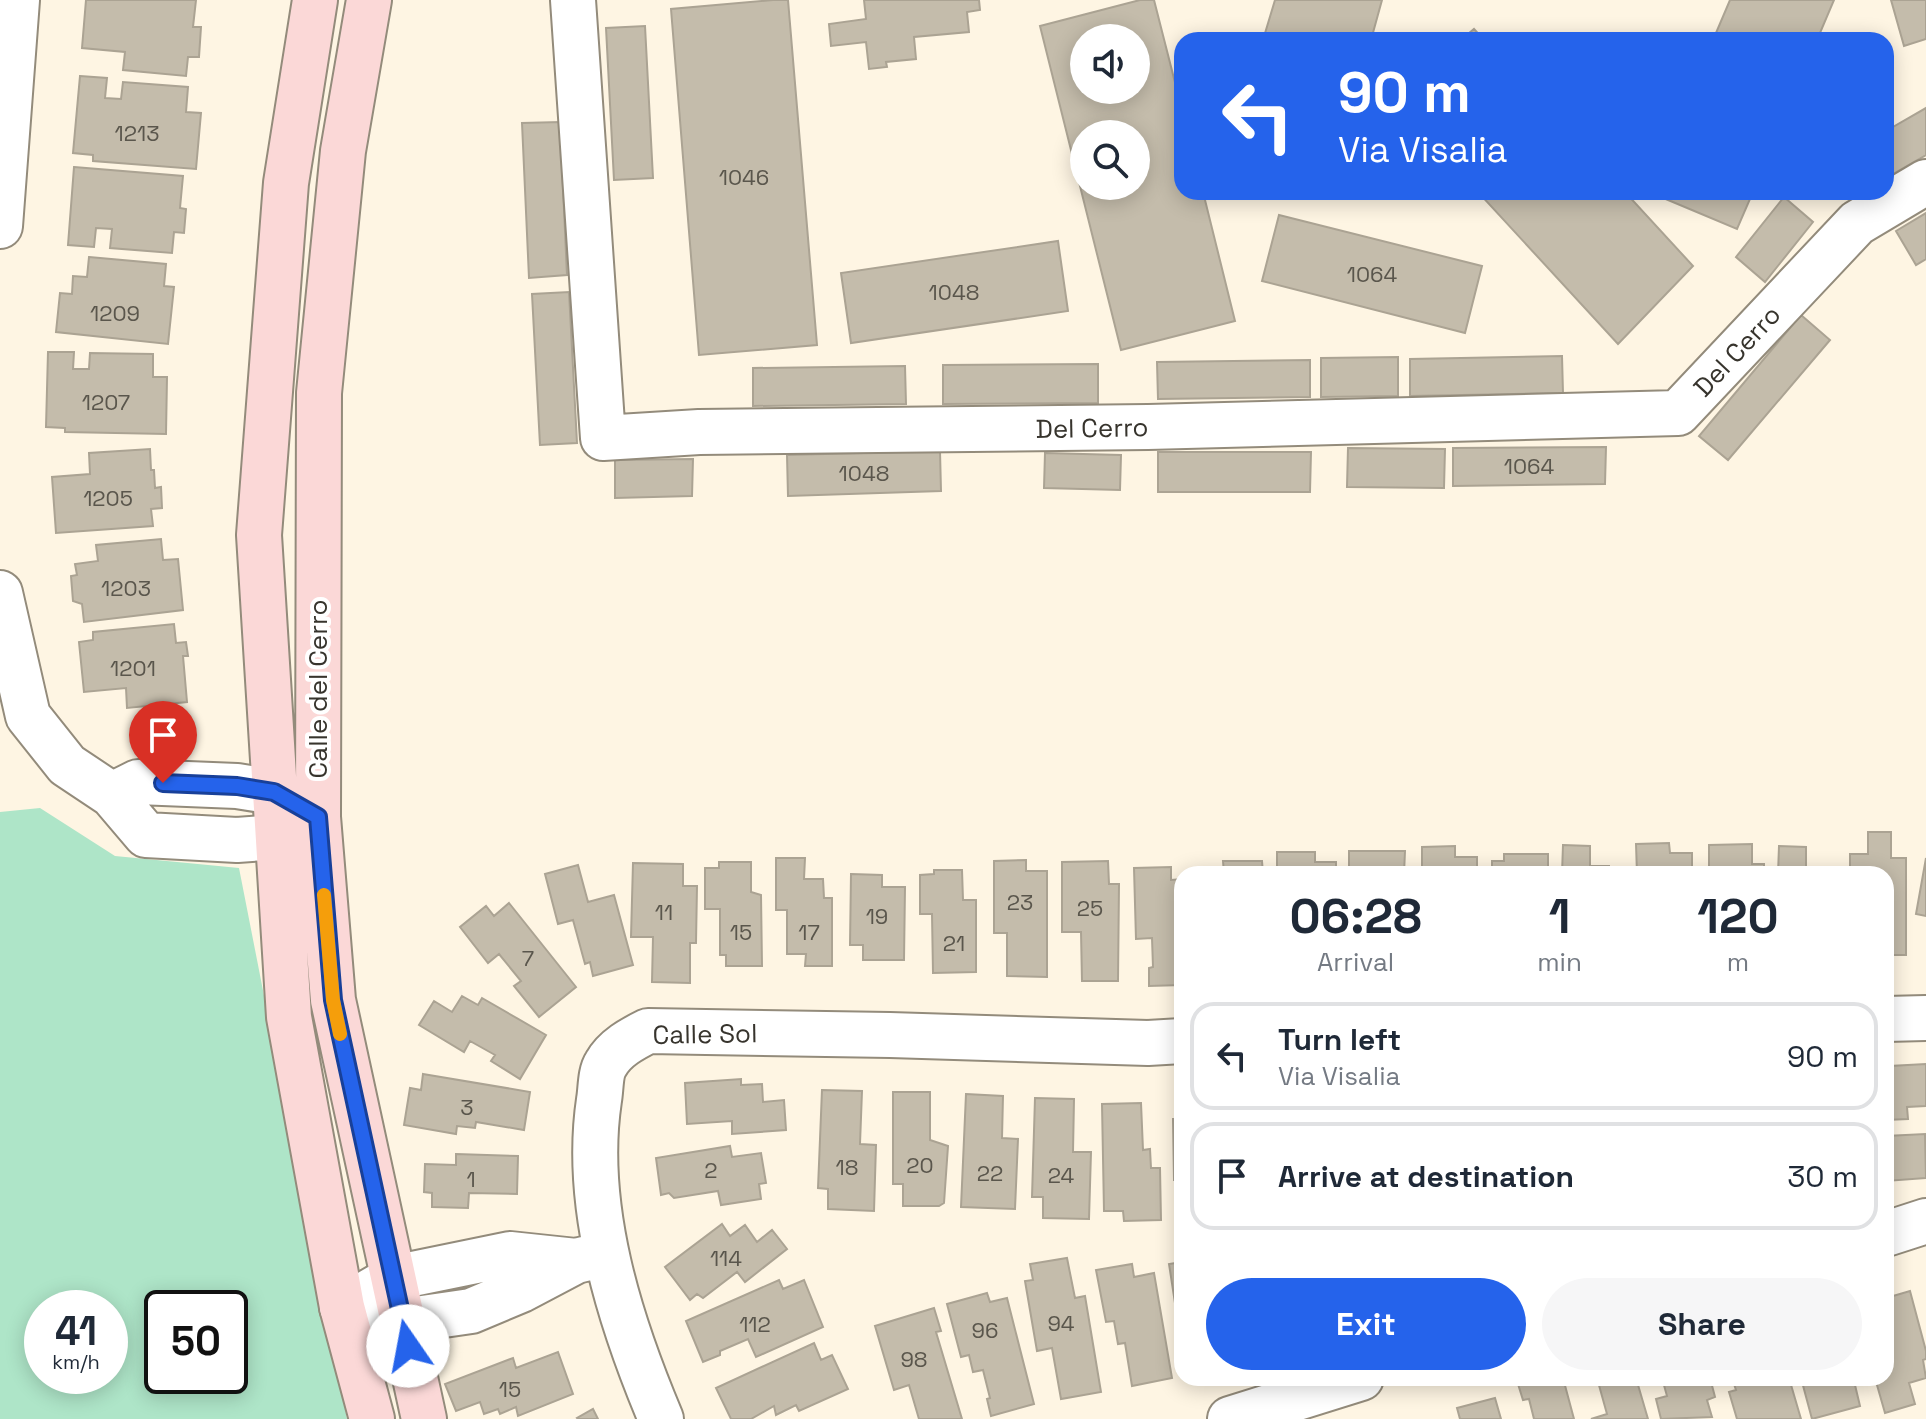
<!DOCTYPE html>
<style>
body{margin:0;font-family:"Space Grotesk",sans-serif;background:#f6f6f7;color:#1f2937;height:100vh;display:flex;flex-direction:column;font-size:30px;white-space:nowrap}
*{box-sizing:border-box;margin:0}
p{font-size:26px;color:#747a83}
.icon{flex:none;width:44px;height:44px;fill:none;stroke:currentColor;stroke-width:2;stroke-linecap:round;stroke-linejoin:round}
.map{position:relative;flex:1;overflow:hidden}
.panel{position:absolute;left:1174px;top:866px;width:720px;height:520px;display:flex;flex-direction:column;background:#fff;border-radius:24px;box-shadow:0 4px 20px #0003}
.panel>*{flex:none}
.guide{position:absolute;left:1174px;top:32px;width:720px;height:168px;border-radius:24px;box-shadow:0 4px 20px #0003;background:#2563eb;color:#fff;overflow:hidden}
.fabs{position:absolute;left:1070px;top:24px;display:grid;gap:16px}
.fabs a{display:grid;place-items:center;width:80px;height:80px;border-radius:50%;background:#fff;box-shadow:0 4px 20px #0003;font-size:40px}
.speed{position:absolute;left:24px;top:1290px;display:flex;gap:16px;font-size:40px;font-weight:700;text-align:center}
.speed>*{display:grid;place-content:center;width:104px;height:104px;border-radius:50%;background:#fff;box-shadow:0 4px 20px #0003;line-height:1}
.speed small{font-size:20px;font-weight:400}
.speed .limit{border:4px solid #111;border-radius:12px;background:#fff;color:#111}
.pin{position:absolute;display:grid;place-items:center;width:68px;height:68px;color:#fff;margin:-82px -34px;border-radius:50% 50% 50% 0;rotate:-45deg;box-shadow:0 0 8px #0007}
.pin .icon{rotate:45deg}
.me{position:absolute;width:88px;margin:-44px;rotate:348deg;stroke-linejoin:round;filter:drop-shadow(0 0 6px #0008)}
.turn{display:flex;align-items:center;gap:28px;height:168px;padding:0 32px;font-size:36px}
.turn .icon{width:104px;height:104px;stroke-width:2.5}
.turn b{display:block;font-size:56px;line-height:68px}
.eta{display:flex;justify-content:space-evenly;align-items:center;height:136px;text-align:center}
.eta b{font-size:48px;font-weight:600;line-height:56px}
.button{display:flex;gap:16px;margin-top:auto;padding:16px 32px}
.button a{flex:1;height:92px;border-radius:48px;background:#2563eb;color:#fff;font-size:32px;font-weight:600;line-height:92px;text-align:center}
.button a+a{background:#f6f6f7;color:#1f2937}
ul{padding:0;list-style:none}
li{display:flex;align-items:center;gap:24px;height:108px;margin:0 16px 12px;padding:0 16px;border:4px solid #e0e1e3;border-radius:24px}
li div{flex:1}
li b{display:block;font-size:30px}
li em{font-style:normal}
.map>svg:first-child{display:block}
.green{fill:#aee5c8;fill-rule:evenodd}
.building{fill:#c4bcab;stroke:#aba393;stroke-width:2;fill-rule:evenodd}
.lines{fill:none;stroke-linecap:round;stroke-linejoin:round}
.street-casing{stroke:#938b7b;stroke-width:48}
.secondary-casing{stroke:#938b7b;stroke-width:48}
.street{stroke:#fff;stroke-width:44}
.secondary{stroke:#fbd8d7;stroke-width:44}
.route-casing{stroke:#184099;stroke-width:20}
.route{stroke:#2563eb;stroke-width:14}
.slow{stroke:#f59e0b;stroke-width:14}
.labels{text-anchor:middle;stroke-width:8;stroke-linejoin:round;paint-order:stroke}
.number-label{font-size:22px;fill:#5a564c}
.street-label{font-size:26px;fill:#37342d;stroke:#fff}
</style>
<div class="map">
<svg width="1926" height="1419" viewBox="0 0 1926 1419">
<rect width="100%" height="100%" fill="#fef5e3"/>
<path class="green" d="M40 808 115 856 239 868 347 1419H0V812ZM42 1308H110V1376H42ZM162 1308H230V1376H162Z"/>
<path class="building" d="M86 0H196L193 27H201L199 57H188L186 76 123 70 125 52 82 48Z
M773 0H788L817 345 699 355 671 9Z
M864 0H979L980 10 967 12 969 32 914 37 916 59 886 62 887 67 869 69 866 42 831 46 829 24 866 19Z
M1140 0H1154L1182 110V192H1203L1235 321 1121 350 1040 26ZM1084 38H1136V90H1084ZM1084 134H1136V186H1084Z
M1275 0H1382L1371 40H1263Z
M1730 0H1834L1817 40H1713Z
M1891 0H1926V39L1904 46Z
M645 26 653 178 614 180 606 28Z
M1474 29 1484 40H1461Z
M80 76 107 78 105 98 121 99 123 82 188 87 186 112 201 113 196 169 93 161V155L73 153Z
M1926 108V155L1886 178V131Z
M560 122 567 275 529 278 522 123Z
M74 167 183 176 180 208 186 209 184 233 174 232 172 253 110 248 112 229 96 228 94 247 68 245Z
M1478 192H1625L1693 266 1618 344Z
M1649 192H1753L1737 229Z
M1784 197 1813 222 1765 282 1736 257Z
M1926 213V259L1916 265 1896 231Z
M1279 215 1482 266 1465 333 1262 281Z
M1058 241 1068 311 851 343 841 273Z
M89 257 166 264 164 286 174 287 168 344 56 332 60 293 72 294 73 276 87 277Z
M569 292 577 443 540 445 532 294Z
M1801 315 1830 340 1728 460 1699 436Z
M48 352H74L73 369H89L90 353 153 354V377H167L166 434 65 432V428L46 427Z
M1562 356 1563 393 1410 396V359Z
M1398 357V396L1321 397V358Z
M1310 360V397L1158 399 1157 362Z
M1098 364V403L943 404V365Z
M905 366 906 404 753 406V368Z
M1606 447 1605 484 1453 486V448Z
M1348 448 1445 449 1444 488 1347 487Z
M150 449 151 470H154L155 488 161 487 162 508 151 509 153 526 56 533 52 477 90 474 89 453Z
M940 451 941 491 788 496 787 455Z
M1158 452H1311L1310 492H1158Z
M1045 453 1121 455 1120 490 1044 488Z
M693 459 692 496 615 498V460Z
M161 539 163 560 178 559 183 610 84 622 82 604 73 601 71 576 77 575 75 564 98 561 96 545Z
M174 624 176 643 186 642 188 656H183L187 702 127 708 126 688 84 692 79 642 93 640V632Z
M1868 832H1891V858H1906V955H1886V874H1850V854H1868Z
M1669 843 1670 853H1692V874H1637L1636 844Z
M1752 844V864H1764V874H1709V845Z
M1563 845 1590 846V866H1609V874H1562Z
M1455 846V857H1477V874H1422V847Z
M1779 846 1806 847V867L1825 868 1824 874H1778Z
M1349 851H1405L1404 874H1349Z
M1277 852H1315V862H1336V874H1277Z
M1504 854H1548V874H1492V861H1504Z
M776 858H805L804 879H823L824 898H832V966H805L806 954H787V910H776Z
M1926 858V916L1916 914Z
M1026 860V871H1047V977L1007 976V933H994V861Z
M1108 861 1109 884H1119L1118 981H1082L1081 932H1062V862Z
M1223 861H1262L1263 874H1224Z
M719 862H751V892L761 895 762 966H726V955H720V909H705V868H719Z
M633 863 683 864V886H697L696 943H690V983L652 982 653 937H631Z
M578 865 588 902 614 895 633 965 593 976 590 962 585 964 573 920 558 924 545 874Z
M1171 867V880L1182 879V985L1149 986V968L1153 967 1152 938 1136 939 1134 868Z
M934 870H962L963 900H976V972L933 973 932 914H920V875L934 874Z
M851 874 882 875V887H905L904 960H863V945H850Z
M509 903 576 987 539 1017 514 986 521 981 499 954 488 963 460 927 486 906 494 916Z
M462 996 478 1005 482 998 546 1035 520 1079 491 1061 495 1055 470 1041 464 1052 419 1025 434 1001 452 1012Z
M1926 1064V1106L1907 1107 1908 1119 1886 1120V1076L1891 1075 1890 1066Z
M423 1074 530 1092 524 1130 476 1122 475 1128 457 1126 456 1134 404 1125 410 1088 421 1090Z
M741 1079V1085L762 1084 763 1102 784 1100 786 1130 732 1134V1121L687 1124 685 1083Z
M822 1090 862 1091 860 1144 876 1145 874 1211 828 1209V1189L818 1188Z
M893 1092H930V1140L948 1146 944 1203 939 1206H903V1184H893Z
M966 1094 1003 1096 1002 1138 1018 1139 1015 1209 961 1207Z
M1035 1098 1074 1099 1073 1152H1091L1089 1219 1043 1218V1197H1032Z
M1141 1103 1143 1150 1150 1149 1151 1168H1160L1161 1220 1124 1221 1123 1211H1104L1102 1104Z
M1173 1119H1182V1180H1174Z
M1925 1134 1926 1178 1886 1181V1136Z
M730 1146 732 1157 761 1153 766 1183 759 1184 761 1199 721 1205 718 1191 674 1198 669 1193 661 1195 656 1158Z
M456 1154 518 1156 517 1194 469 1193 468 1208 432 1207V1193L424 1192 425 1164 456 1165Z
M722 1224 730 1236 745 1225 757 1242 772 1230 787 1249 745 1282 737 1272 703 1298 697 1294 690 1300 665 1267Z
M1067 1258 1075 1298 1085 1296 1101 1392 1061 1399 1052 1348 1037 1351 1025 1281 1033 1280 1030 1264Z
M1182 1262V1315L1177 1316 1169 1264Z
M1132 1264 1134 1277 1154 1273 1172 1378 1132 1386 1125 1343 1118 1344 1114 1321 1106 1322 1096 1270Z
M779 1280 783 1289 804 1280 823 1327 756 1357 748 1339 720 1351V1355L703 1362 686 1321Z
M1910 1291 1926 1351V1359L1923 1360 1926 1378 1909 1383 1915 1404 1885 1413 1875 1378H1886V1298Z
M987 1293 990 1302 1007 1298 1034 1404 991 1416 987 1399 990 1398 983 1370 973 1372 969 1355 961 1357 947 1304Z
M934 1308 941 1331 936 1332 962 1419H919L909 1385 894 1390 875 1326Z
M814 1343 821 1360 832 1355 848 1389 799 1411 796 1405 776 1415 774 1406 751 1419H731L716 1388Z
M558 1352 573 1394 518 1416 516 1407 500 1414 498 1409 484 1414 480 1402 456 1411 445 1384 513 1358 516 1368Z
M1538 1378H1563L1574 1419H1534L1529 1399 1523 1400 1518 1384Z
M1597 1378H1636L1648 1419H1591L1607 1414Z
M1662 1378H1710L1715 1397 1707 1400 1712 1417 1661 1419 1656 1399 1667 1396Z
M1732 1378H1789L1801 1419H1737L1729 1392 1736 1390Z
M1801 1378H1858L1860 1383 1855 1385 1860 1406 1812 1419Z
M1495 1398 1501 1419H1460L1457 1408Z
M593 1409 598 1419H578L577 1418Z"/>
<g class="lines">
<defs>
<path id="street" d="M573 0 603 438 699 432 1148 427 1678 413 1857 223 1926 182
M0 226 17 0
M0 593 28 716 67 765 112 795 146 835 237 840 277 837 312 820
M112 795 138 782 237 786 274 792 309 812
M1886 1019 1926 1018
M1886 1234 1926 1221
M362 1296 393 1278 510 1254 576 1261
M342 1307 402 1321 471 1311 521 1290 576 1261 605 1254
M661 1419C620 1322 583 1207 599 1100 601 1089 600 1073 606 1064 615 1048 632 1039 648 1031L890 1035 1148 1043 1182 1041
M1230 1419 1361 1378"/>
<path id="secondary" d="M315 0 286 183 259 535 289 1017 342 1307 372 1419
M369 0 343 151 319 393 318 817 333 1000 424 1419"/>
</defs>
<use href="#street" class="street-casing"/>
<use href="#secondary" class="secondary-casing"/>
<use href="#street" class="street"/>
<use href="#secondary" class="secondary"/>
</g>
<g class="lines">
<defs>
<path id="route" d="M163 783 237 786 274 792 318 817 333 1000 408 1346"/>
</defs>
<use href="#route" class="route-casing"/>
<use href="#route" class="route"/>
<path class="slow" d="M324 895 333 1000 340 1034"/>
</g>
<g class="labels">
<g class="number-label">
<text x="137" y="141">1213</text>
<text x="744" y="185">1046</text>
<text x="1372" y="282">1064</text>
<text x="954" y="300">1048</text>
<text x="115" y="321">1209</text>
<text x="106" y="410">1207</text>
<text x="1529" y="474">1064</text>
<text x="864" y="481">1048</text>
<text x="108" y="506">1205</text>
<text x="126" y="596">1203</text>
<text x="133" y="676">1201</text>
<text x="1020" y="910">23</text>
<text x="1090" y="916">25</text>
<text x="664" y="920">11</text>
<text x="877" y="924">19</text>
<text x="741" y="940">15</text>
<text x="809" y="940">17</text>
<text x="954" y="951">21</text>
<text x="528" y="966">7</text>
<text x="467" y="1115">3</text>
<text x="920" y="1173">20</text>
<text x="847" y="1175">18</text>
<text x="711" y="1178">2</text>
<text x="990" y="1181">22</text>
<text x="1061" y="1183">24</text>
<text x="471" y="1187">1</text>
<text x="726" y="1266">114</text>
<text x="1061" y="1331">94</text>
<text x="755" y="1332">112</text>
<text x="985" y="1338">96</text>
<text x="914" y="1367">98</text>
<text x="510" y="1397">15</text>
</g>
<g class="street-label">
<text transform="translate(1737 351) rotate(-47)" y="9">Del Cerro</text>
<text transform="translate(1092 428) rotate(-1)" y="9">Del Cerro</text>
<text transform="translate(318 689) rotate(-90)" y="9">Calle del Cerro</text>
<text transform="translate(705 1034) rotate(-1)" y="9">Calle Sol</text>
</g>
</g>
</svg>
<div class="fabs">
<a><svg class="icon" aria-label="sound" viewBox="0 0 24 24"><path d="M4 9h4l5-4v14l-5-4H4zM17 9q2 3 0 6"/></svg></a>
<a><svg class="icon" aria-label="search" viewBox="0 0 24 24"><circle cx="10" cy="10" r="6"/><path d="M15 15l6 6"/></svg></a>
</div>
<div class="speed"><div>41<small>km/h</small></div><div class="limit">50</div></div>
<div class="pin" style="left:163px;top:783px;background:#d93025"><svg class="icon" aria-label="arrive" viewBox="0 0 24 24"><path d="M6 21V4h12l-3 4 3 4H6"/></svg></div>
<svg class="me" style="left:408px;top:1346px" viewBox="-20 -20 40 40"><circle r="19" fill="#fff"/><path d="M0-13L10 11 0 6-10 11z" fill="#2563eb"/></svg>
<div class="guide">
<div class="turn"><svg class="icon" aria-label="left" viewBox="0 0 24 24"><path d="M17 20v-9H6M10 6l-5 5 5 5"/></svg><div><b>90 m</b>Via Visalia</div></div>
</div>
<section class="panel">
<div class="eta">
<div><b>06:28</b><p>Arrival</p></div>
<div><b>1</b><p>min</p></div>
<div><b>120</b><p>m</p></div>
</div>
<ul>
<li><svg class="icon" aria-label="left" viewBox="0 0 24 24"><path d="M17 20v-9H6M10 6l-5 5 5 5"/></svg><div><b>Turn left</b><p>Via Visalia</p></div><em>90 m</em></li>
<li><svg class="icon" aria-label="arrive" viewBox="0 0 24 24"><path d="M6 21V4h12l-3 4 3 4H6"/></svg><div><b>Arrive at destination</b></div><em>30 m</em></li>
</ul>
<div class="button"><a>Exit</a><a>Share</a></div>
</section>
</div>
